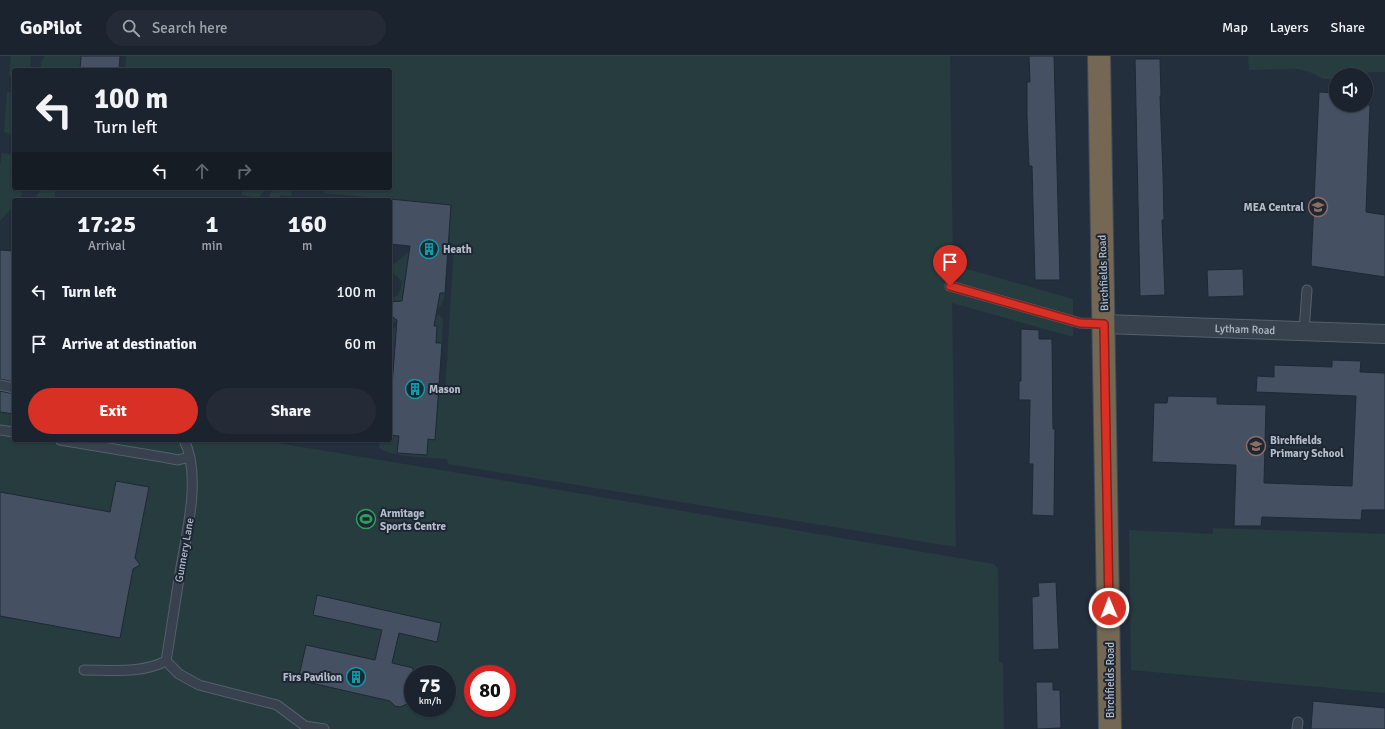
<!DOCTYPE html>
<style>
body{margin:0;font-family:Signika,sans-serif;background:#242b36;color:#f1f3f6;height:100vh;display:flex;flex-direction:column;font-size:15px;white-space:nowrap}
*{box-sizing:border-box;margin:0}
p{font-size:13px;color:#a0a4aa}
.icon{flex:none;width:22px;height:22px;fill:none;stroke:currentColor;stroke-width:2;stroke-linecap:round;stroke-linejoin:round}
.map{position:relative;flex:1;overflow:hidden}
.side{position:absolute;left:12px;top:142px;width:380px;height:244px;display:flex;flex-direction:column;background:#1b232e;border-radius:4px;box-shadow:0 1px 3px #0004,0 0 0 1px #39404a}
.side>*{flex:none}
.guide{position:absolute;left:12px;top:12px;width:380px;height:122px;border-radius:4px;box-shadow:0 1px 3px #0004,0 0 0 1px #39404a;background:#1b232e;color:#f1f3f6;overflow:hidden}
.fabs{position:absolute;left:1329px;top:12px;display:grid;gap:8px}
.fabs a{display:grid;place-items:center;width:44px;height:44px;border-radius:50%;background:#1b232e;box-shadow:0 1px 3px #0004,0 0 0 1px #39404a;font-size:20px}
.speed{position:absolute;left:404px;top:609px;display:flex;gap:8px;font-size:20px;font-weight:700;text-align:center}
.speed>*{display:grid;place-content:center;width:52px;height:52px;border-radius:50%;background:#1b232e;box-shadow:0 1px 3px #0004,0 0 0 1px #39404a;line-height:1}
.speed small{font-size:10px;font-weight:400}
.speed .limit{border:6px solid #d22;background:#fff;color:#111}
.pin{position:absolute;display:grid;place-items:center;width:34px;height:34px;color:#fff;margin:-41px -17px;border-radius:50% 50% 50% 0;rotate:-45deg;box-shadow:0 0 4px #0007}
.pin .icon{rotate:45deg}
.me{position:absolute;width:44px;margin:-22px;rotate:359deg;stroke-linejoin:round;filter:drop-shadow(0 0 3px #0008)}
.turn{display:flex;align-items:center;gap:14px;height:84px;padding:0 16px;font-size:18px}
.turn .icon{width:52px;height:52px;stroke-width:2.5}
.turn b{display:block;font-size:28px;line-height:34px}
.lanes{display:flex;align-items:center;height:38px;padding:0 16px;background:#0003;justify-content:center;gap:20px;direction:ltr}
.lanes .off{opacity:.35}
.eta{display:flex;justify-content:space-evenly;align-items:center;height:68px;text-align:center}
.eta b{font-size:24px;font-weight:700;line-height:28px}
.primary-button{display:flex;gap:8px;margin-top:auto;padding:8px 16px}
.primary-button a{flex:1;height:46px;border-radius:24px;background:#d93025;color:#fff;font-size:16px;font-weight:700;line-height:46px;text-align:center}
.primary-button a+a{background:#242b36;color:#f1f3f6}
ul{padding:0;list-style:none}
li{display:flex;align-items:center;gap:12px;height:52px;padding:0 16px}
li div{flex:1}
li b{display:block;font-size:15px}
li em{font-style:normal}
header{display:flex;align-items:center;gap:24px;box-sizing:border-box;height:56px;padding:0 20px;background:#1b232e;border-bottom:1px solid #39404a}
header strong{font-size:19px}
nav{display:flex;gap:22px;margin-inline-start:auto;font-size:14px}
.search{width:280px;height:36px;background:#242b36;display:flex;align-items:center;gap:10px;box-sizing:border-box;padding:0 14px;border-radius:22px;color:#a0a4aa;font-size:15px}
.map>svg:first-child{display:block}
.green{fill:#263c3f;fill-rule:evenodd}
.building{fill:#455162;stroke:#1f2835}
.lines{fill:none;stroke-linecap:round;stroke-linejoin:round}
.lane-casing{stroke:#565f6c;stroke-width:11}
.street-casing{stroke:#565f6c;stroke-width:20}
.highway-casing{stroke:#434c59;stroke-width:24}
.lane{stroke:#38414e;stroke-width:9}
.street{stroke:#38414e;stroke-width:18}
.highway{stroke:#746855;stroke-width:22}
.route-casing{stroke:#8d1f18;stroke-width:10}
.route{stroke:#d93025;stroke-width:7}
.labels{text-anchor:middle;stroke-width:4;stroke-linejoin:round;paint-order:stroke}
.poi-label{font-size:11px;font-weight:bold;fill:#b4bcc9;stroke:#1d2633;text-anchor:start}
.street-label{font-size:11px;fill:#b4bcc9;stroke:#1d2633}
</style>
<header>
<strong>GoPilot</strong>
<div class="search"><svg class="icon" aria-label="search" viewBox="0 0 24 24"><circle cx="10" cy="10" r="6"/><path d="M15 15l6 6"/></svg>Search here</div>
<nav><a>Map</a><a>Layers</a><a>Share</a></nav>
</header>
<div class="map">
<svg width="1385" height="673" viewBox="0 0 1385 673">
<rect width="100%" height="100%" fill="#242f3e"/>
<path class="green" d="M11 0H31L30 14H14V21L9 20Z
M45 0H81L80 14H41V6Z
M126 0H950L953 209 1073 243V281L952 247 956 491 448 408 447 403C434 402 391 401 381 393 378 391 379 387 380 384H390V379L399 380 398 397 427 399 428 383H435L439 336 445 337 454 191 449 189 451 149 324 137V133L316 132H390V14H125Z
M1248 0H1385V16H1368L1367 24 1366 19H1336V23H1324L1312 17 1298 13 1249 14Z
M7 36 14 37V79L4 76Z
M2 97 14 99V108L11 114 10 118 14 125V132H21L22 138 19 144H14V150L0 165V109Z
M43 132H55V144H33Z
M213 132H267L260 140 259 144H253V141L242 139V134Z
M273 134H292L291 140 280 139V144H269L270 137Z
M409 196 440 237H445C440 266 421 254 401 263 397 264 395 267 390 268V242L397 240C404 229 403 222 390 216V211Z
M439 259 443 263 442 287 401 282 395 283 393 321 390 320V274L404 266Z
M0 339 14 341V384H259L471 419 994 508 998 513 999 606 1003 607 1004 673H0ZM413 618H447V652H413ZM473 618H507V652H473Z
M1213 472 1385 478V637L1131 614 1129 474 1213 478Z"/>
<path class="building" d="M81 0H120L119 14H80Z
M1029 0H1054L1060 224H1035L1032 110H1029L1027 60V26H1030Z
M1135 3H1160L1161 40H1160L1163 118 1164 164H1162L1165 239 1140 240Z
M1319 36 1336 37V49H1370L1366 156 1385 159V221L1311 210Z
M390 143 451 149 445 237H440L434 270H437L436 287H442L435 384 428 383 427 399 397 397 399 380 390 379V356L397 264 390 259V246L402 245 410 190 390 188Z
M0 194 14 195V326L0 323Z
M1243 213 1244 240 1208 241 1207 214Z
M1021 273 1039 274V283H1052L1053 373H1055L1054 460 1032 459 1033 408H1029L1030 344H1019V325H1021Z
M1332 304 1361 305 1360 316 1385 317V454H1362L1361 464 1262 461 1261 470H1234L1236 409 1152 406 1154 347H1167L1168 340 1217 341V348L1266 349 1264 427 1352 430 1356 340 1256 336 1257 320 1274 321V309L1332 311Z
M0 335 14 338V358L0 356Z
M116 425 149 431 135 502 140 509 133 513 120 582 0 560V436L110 456Z
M1056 526 1059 593 1033 594 1032 541 1039 540 1038 527Z
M317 539 441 567 437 586 399 577 392 607 413 612V650L407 648 400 651 395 650 390 645 298 624 306 589 375 604 382 574 313 559Z
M1036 626H1053V634H1060L1061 672 1037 673Z
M1313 645 1385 652V673H1311Z"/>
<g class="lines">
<defs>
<path id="lane" d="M950 230 1080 267 1104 268
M1304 275 1307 234
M0 329 14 332
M0 374 14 376
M60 384 168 402 178 404 190 401
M166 605C171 576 175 546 180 517 186 479 202 420 184 384
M166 605 179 618 199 629 277 649 305 670 324 673
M84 614C111 614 141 618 166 605
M1297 673 1298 666"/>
<g id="street">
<path id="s1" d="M1104 268 1385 278"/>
</g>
<path id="highway" d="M1099 0 1110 673"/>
</defs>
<use href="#lane" class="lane-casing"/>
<use href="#street" class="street-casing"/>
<use href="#highway" class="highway-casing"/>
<use href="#lane" class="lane"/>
<use href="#street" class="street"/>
<use href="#highway" class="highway"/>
</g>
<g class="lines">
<defs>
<path id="route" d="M950 230 1080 267 1104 268 1109 552"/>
</defs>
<use href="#route" class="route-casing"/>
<use href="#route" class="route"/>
</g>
<defs>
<symbol id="school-ring" viewBox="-11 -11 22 22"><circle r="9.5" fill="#1d2633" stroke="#8d6e63" stroke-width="1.5"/><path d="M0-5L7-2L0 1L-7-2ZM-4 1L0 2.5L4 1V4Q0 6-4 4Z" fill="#8d6e63"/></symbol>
<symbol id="building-ring" viewBox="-11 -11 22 22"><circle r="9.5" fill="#1d2633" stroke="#0f9aa8" stroke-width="1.5"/><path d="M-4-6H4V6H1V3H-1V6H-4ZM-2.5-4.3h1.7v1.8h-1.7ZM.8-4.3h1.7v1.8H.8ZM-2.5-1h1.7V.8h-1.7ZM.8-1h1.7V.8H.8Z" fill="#0f9aa8"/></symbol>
<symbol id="stadium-ring" viewBox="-11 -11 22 22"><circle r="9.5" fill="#1d2633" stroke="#2e9e5b" stroke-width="1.5"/><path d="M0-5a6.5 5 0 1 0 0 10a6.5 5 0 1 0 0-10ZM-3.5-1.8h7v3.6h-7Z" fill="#2e9e5b"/></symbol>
</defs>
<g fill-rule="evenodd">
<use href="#school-ring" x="1307" y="140" width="22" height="22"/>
<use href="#building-ring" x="418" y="182" width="22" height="22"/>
<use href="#building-ring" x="404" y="322" width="22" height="22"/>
<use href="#school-ring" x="1245" y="379" width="22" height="22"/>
<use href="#stadium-ring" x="355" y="452" width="22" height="22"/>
<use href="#building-ring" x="345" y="610" width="22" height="22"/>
</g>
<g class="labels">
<g class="poi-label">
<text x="1304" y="155" text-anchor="end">MEA Central</text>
<text x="443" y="197">Heath</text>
<text x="429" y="337">Mason</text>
<text x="1270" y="388">Birchfields<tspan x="1270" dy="13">Primary School</tspan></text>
<text x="380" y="461">Armitage<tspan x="380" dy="13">Sports Centre</tspan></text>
<text x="342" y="625" text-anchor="end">Firs Pavilion</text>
</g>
<g class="street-label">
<text transform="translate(1103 217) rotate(-92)" y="4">Birchfields Road</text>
<text dy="4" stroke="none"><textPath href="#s1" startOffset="141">Lytham Road</textPath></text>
<text transform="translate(184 494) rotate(-80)" y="4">Gunnery Lane</text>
<text transform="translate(1110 624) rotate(-90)" y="4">Birchfields Road</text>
</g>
</g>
</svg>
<div class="fabs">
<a><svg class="icon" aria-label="sound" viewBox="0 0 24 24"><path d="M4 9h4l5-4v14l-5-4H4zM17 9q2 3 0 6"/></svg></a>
</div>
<div class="speed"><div>75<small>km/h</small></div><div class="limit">80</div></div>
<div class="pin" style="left:950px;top:230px;background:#d93025"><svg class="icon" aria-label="arrive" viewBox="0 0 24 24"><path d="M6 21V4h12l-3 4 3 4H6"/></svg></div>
<svg class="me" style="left:1109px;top:552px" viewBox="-20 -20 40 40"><circle r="17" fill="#d93025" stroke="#fff" stroke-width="3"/><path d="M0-11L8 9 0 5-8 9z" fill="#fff"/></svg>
<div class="guide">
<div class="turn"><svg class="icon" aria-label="left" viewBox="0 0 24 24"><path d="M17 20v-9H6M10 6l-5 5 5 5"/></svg><div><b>100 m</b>Turn left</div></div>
<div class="lanes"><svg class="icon" aria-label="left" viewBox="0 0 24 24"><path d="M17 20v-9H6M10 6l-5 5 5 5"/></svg><svg class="icon off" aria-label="ahead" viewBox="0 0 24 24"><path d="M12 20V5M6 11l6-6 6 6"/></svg><svg class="icon off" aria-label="right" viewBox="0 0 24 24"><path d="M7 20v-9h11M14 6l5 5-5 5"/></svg></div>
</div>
<section class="side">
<div class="eta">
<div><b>17:25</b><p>Arrival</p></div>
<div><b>1</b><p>min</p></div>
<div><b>160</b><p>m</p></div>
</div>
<ul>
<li><svg class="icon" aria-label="left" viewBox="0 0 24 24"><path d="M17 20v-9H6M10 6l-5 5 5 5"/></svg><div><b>Turn left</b></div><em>100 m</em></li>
<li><svg class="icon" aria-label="arrive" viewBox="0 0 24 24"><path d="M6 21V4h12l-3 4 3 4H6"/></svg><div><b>Arrive at destination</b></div><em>60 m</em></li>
</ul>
<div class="primary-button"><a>Exit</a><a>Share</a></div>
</section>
</div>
